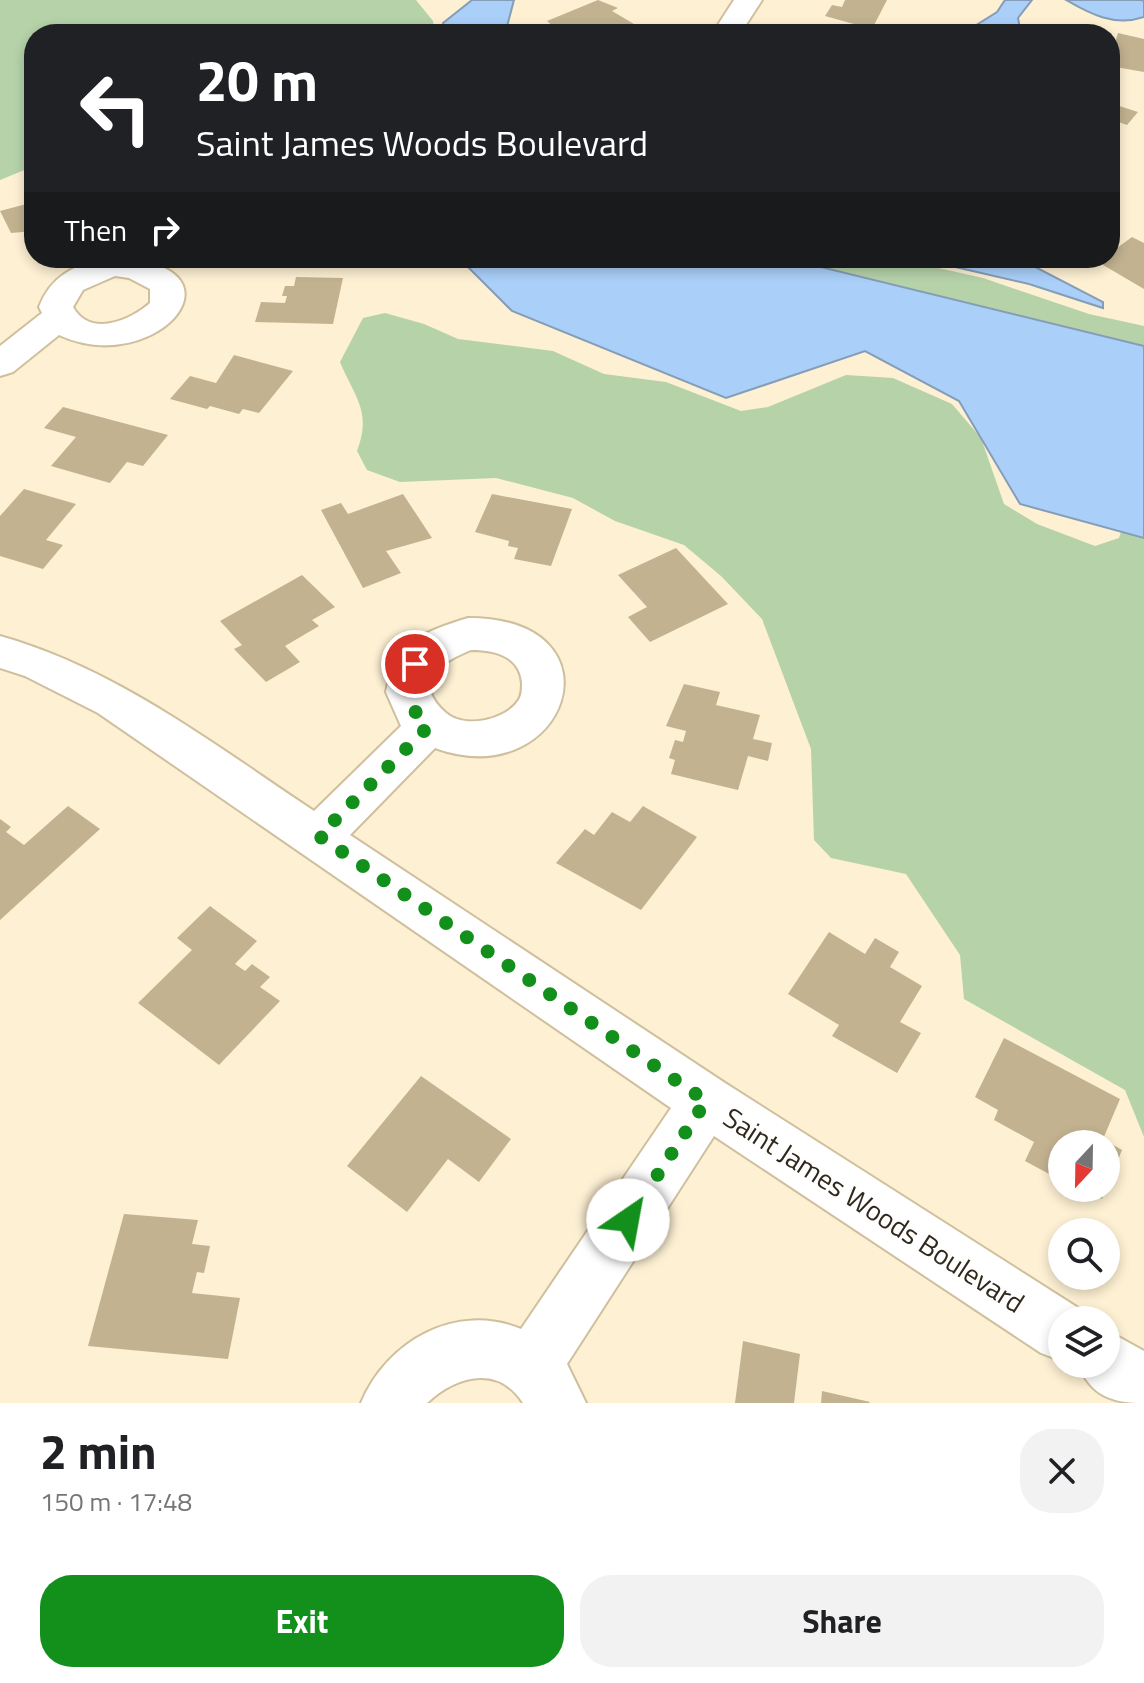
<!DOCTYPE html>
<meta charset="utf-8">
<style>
body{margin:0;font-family:"Titillium Web",sans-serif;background:#f2f2f2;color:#202124;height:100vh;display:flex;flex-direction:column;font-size:30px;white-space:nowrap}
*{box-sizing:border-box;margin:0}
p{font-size:26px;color:#757577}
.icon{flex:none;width:44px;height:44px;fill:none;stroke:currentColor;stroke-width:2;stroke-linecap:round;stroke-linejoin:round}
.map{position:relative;height:1403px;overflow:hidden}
.panel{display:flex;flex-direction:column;background:#fff;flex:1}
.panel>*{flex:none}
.hud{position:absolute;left:24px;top:24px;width:1096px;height:244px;border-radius:32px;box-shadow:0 4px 12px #0003;background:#202124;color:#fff;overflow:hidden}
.needle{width:52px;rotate:202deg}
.tools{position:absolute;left:1048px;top:1130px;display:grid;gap:16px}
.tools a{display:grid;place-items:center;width:72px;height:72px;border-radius:50%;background:#fff;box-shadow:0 4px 12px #0003;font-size:40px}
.pin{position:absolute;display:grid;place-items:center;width:68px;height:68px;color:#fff;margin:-34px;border:4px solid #fff;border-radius:50%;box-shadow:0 2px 8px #0007}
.me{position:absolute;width:88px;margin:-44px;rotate:33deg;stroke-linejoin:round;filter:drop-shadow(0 0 6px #0008)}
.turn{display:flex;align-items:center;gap:28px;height:168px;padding:0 40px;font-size:36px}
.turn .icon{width:104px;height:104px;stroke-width:2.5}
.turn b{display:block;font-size:56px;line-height:68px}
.then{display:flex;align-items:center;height:76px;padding:0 40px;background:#0003;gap:16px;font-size:30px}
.round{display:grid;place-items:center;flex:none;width:84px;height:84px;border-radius:32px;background:#f2f2f2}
.overview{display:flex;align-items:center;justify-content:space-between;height:136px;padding:0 40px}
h1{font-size:48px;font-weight:700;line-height:60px}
.primary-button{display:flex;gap:16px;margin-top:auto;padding:16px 40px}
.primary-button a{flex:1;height:92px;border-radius:32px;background:#138f1b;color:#fff;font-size:32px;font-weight:700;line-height:92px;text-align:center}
.primary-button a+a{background:#f2f2f2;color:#202124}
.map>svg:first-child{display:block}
.green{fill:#b5d2a9}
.water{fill:#aacff9;stroke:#859db6;stroke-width:2}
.building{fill:#c2b290}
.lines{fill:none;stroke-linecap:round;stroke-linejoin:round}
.minor-casing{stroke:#cfbf9d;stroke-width:4}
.minor{fill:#fff;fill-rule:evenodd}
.route{stroke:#138f1b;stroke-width:14;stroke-dasharray:0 25.2}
.labels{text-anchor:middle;stroke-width:6;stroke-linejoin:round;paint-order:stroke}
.street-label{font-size:28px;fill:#2f281b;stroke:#fefefe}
</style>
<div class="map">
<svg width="1144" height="1403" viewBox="0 0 1144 1403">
<rect width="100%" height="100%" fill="#fdf0d3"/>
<path class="green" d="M0 0H416L433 21 435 34H34V166L0 180Z
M645 258H815L925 265 983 278 1089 314 1144 326V1137L1125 1090 964 999 960 955 906 874 831 858 814 840 811 749 762 619 721 576 684 545 615 521 573 498 496 478 400 482 367 470 357 451C372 411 355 398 340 362L363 318 385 313 424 324 458 339 553 351 604 374 666 382 741 411 768 407 846 375 893 378 952 404 981 438 1004 504 1037 524 1095 546 1119 538 1133 494 1135 416Z"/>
<path class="water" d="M472 0H514L505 34H441L443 23Z
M1005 0H1032L1018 18 1021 34H962L997 12Z
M1066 0H1141L1144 1V17C1115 27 1090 14 1066 0Z
M459 258H784L1144 346V538L1020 504 959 401 865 351 726 398 512 311Z
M883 258H1018L1103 302V308L1029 284 938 263Z"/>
<path class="building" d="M598 0 618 8 612 11 634 24 615 32 602 24 596 27 601 30 591 34H562L547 21Z
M845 0H887L872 29 825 16 832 5 842 7Z
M1118 33 1144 39V72L1110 66V48L1114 46Z
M1110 103 1138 112 1127 125 1110 119Z
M34 202V231L11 233 0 211Z
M1132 237 1144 243V289L1098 262 1110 258V253Z
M296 277 343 278 333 324 255 322 261 302 285 303 287 296H282L285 286H294Z
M234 355 293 371 259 413 243 409 239 414 210 406 207 409 170 399 190 376 216 383Z
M63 407 168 435 143 466 127 462 110 483 51 466 76 437 44 428Z
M24 489 76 504 46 540 63 545 43 569 0 556V516Z
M403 494 432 538 386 551 401 573 363 588 321 510 341 503 348 514Z
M492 494 572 509 551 566 514 559 518 548 508 546 509 541 475 532Z
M676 548 728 604 650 642 628 617 647 607 618 575Z
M302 575 335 607 312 620 319 626 285 646 300 662 266 682 234 649 242 645 220 621Z
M684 684 720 692 716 705 760 715 753 739 772 743 768 761 748 756 738 790 671 774 675 760 669 758 675 740 683 742 686 731 666 726Z
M68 806 100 829 0 920V819L11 827 6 832 24 845Z
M643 806 697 837 641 910 556 863 585 829 594 835 612 812 630 822Z
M210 906 257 941 235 964 245 971 252 964 270 977 260 987 280 1001 219 1065 138 1003 192 950 177 938Z
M829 932 865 954 875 938 899 952 890 967 922 986 900 1022 921 1033 897 1073 832 1036 839 1025 788 994Z
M1004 1038 1120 1099 1103 1139 1122 1150 1102 1199 1081 1188H1106V1144H1062V1181L1025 1161 1034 1142 994 1120 998 1110 975 1097Z
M421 1076 511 1139 479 1182 448 1159 407 1212 347 1166Z
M124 1214 198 1220 192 1244 210 1246 204 1273 197 1272 192 1293 240 1298 228 1359 88 1346Z
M743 1341 800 1354 794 1403H735Z
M822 1391 870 1402 869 1403H821Z"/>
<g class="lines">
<defs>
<path id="minor" d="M734 0H762L740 34H712Z
M104 258C260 258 159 381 59 335L13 372 0 376V346L42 313 39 307C51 276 73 266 104 258ZM115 276 129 278 150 289V303C131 320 90 338 73 307L83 290Z
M468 618C628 618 567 796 435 748L350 835 725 1083 1083 1311 1086 1320H1062V1361L1041 1353 714 1136 567 1364 586 1403H523C498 1364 456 1376 427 1403H361C387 1341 456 1302 521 1329L671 1108 98 713 25 676 0 668V636C117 669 213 744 314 811L401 726 386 692C395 642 423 632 468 618ZM471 650C494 650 520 656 522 683 522 689 522 696 518 701 505 720 465 729 446 713 411 682 439 663 471 650Z
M1106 1330 1144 1351V1403C1112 1403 1091 1396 1078 1364H1106Z"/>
</defs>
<use href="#minor" class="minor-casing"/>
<use href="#minor" class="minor"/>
</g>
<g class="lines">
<path class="route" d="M415 664C403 690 408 707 428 727L319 836 706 1101 628 1220"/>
</g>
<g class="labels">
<g class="street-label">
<text transform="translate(874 1210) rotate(33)" y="10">Saint James Woods Boulevard</text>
</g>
</g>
</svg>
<div class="tools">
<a><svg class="needle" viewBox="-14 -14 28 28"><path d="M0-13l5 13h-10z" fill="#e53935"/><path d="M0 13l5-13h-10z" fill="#757577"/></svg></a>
<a><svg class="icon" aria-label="search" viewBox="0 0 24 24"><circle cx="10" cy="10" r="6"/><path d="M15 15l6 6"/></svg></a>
<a><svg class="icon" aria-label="layers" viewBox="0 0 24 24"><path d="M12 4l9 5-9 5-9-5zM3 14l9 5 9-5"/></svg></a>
</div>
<div class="pin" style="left:415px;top:664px;background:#d93025"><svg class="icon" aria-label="arrive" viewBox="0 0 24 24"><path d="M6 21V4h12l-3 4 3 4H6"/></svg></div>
<svg class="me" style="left:628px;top:1220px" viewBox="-20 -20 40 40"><circle r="19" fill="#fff"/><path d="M0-13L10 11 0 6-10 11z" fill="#138f1b"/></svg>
<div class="hud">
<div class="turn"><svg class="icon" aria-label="left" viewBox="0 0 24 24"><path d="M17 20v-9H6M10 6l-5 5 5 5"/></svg><div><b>20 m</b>Saint James Woods Boulevard</div></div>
<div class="then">Then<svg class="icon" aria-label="right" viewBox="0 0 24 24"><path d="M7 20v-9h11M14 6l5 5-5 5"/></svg></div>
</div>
</div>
<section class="panel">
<div class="overview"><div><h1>2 min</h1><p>150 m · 17:48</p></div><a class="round"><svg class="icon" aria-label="close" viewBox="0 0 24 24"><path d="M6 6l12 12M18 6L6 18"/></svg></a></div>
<div class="primary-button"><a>Exit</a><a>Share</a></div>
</section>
